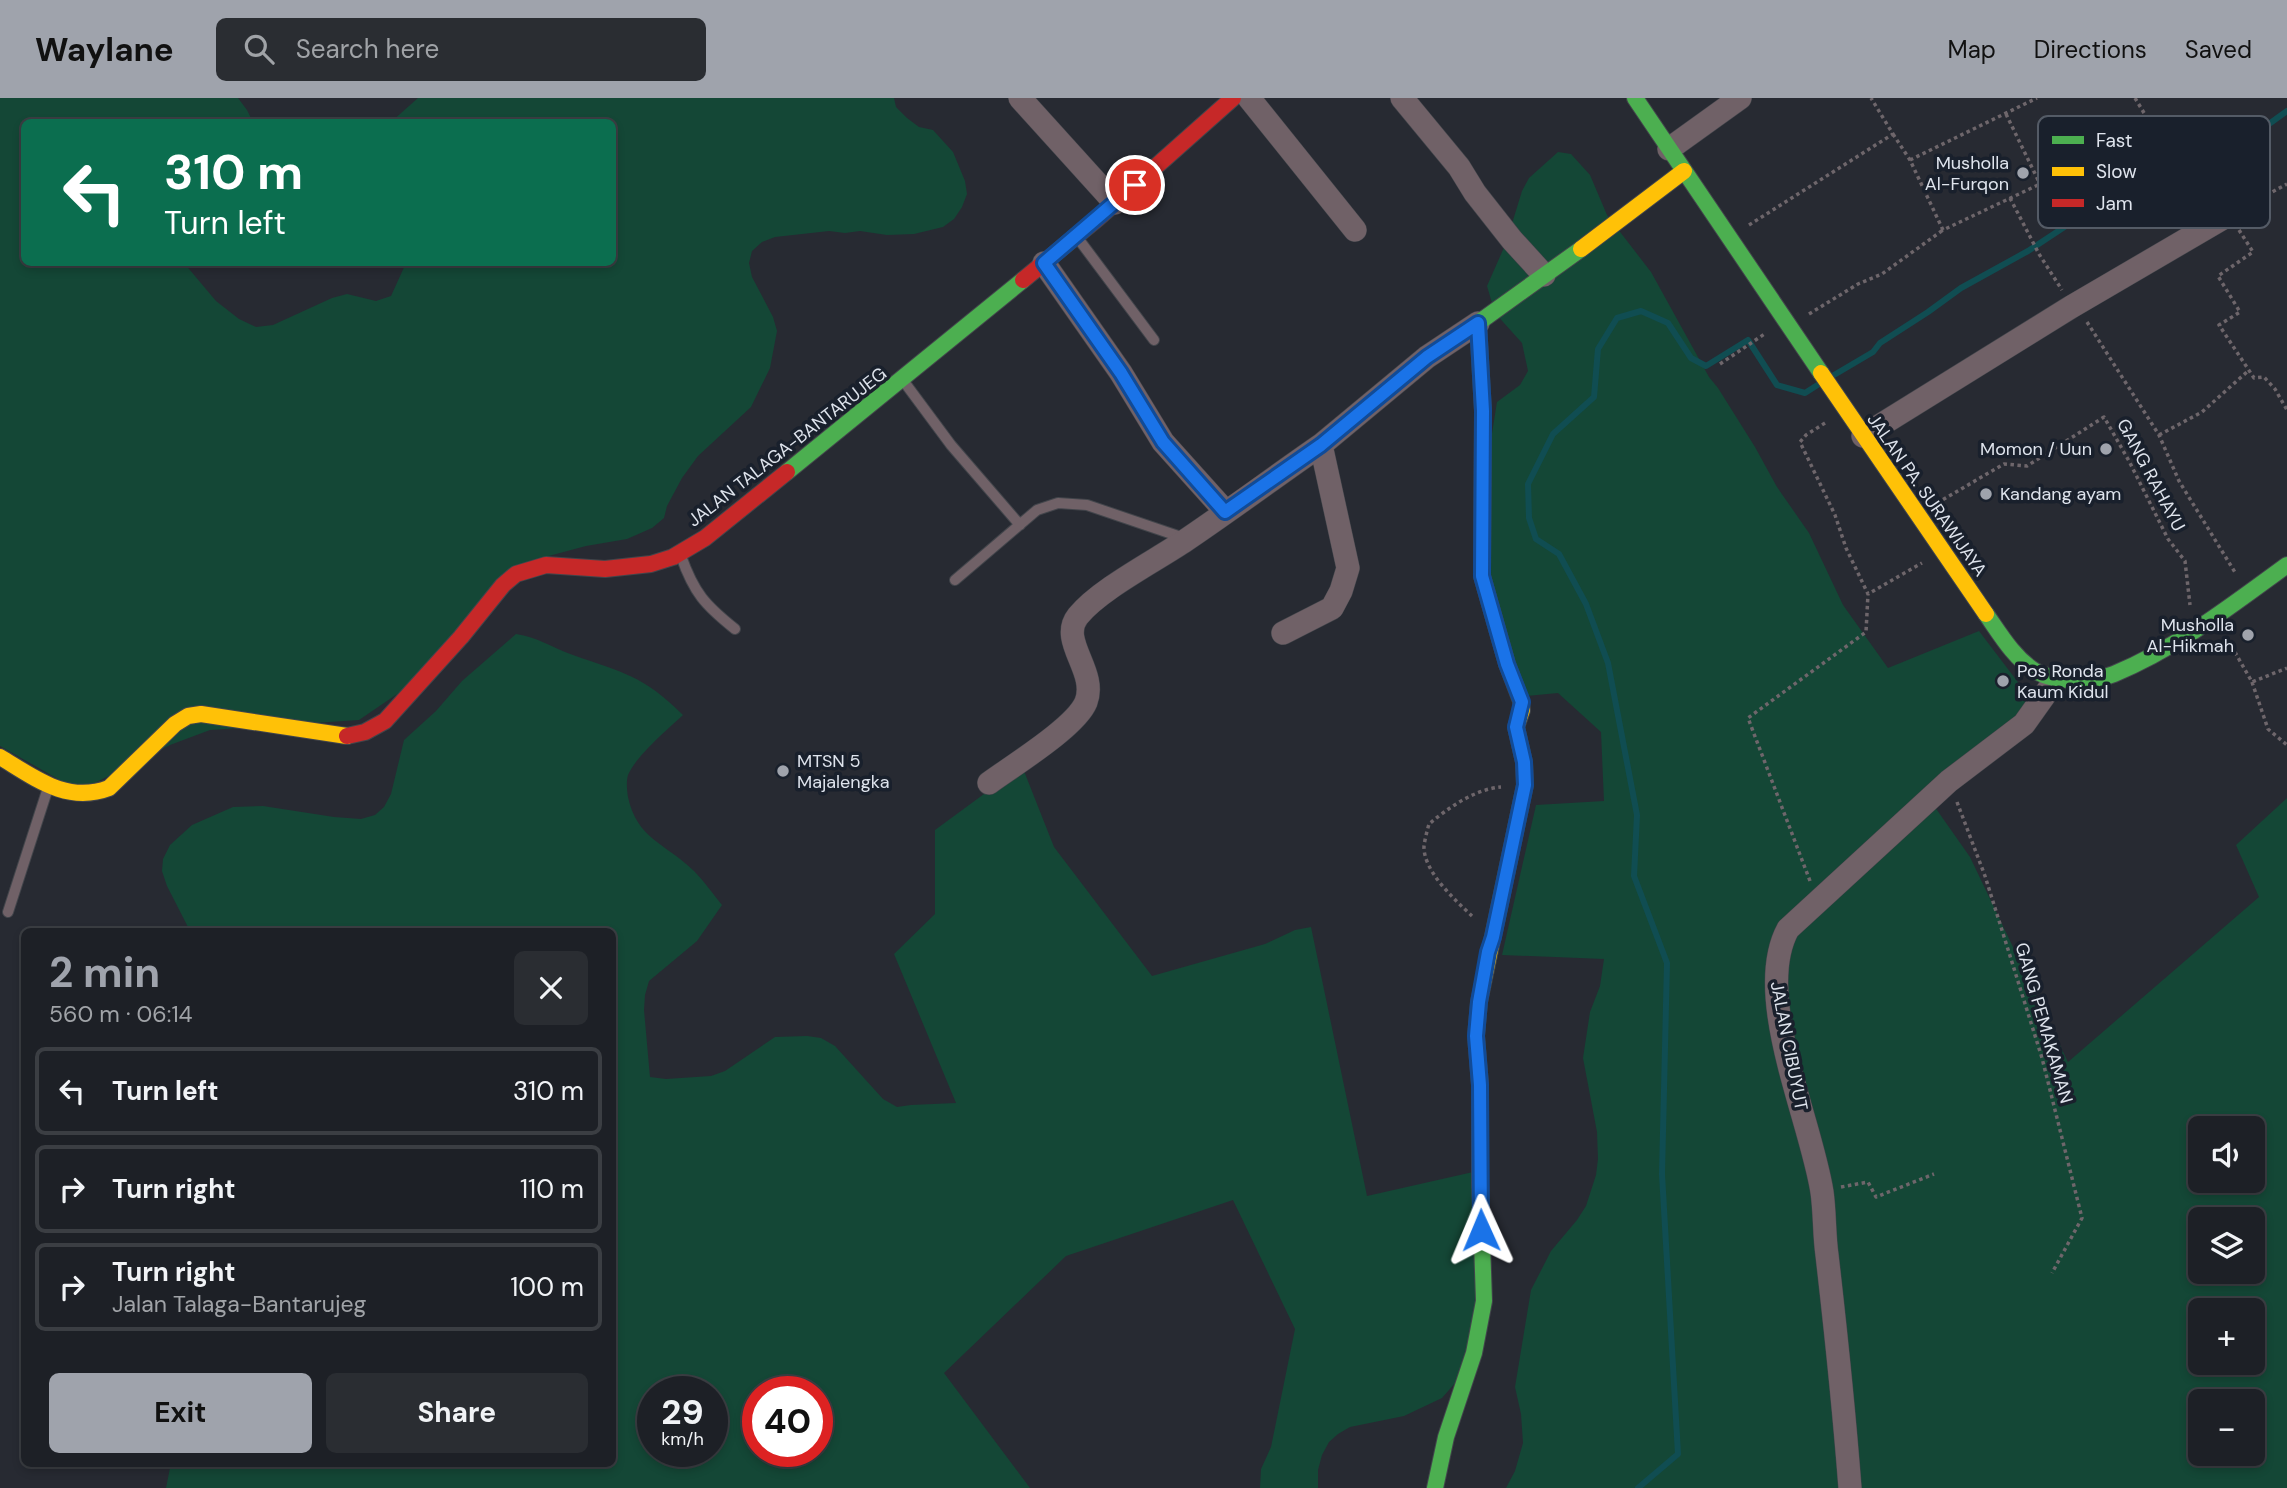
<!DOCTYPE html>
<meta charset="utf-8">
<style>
body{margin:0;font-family:"DM Sans",sans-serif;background:#2a2d32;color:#f1f3f6;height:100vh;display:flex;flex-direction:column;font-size:26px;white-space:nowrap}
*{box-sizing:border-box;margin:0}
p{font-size:23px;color:#a0a3a7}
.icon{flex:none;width:38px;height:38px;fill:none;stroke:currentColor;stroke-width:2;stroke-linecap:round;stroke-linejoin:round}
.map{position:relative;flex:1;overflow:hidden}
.sheet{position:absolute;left:21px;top:830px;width:595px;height:539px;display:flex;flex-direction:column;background:#1d2026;border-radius:10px;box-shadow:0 4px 10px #0003,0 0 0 2px #3b3e43}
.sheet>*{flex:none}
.banner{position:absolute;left:21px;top:21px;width:595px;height:147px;border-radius:10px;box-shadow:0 4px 10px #0003,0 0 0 2px #3b3e43;background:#0b6e4f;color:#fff;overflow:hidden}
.buttons{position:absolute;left:2188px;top:1018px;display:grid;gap:14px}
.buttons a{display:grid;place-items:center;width:77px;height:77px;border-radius:10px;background:#1d2026;box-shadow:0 4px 10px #0003,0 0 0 2px #3b3e43;font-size:35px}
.speed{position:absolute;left:637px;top:1278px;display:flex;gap:14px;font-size:35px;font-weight:700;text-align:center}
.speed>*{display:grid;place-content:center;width:91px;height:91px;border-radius:50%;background:#1d2026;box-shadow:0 4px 10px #0003,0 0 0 2px #3b3e43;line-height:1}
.speed small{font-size:18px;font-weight:400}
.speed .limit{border:10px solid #d22;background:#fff;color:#111}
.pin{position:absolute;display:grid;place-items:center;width:60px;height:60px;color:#fff;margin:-30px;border:4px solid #fff;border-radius:50%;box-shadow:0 2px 7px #0007}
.me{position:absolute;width:77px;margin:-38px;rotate:359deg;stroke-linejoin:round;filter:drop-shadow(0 0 5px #0008)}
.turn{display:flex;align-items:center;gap:24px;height:147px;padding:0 28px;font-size:32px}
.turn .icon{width:91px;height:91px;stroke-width:2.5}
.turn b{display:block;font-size:49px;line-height:60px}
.round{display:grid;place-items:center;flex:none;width:74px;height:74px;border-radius:10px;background:#2a2d32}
.overview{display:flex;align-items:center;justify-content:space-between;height:119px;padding:0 28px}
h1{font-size:42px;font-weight:700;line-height:52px;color:#9fa3ac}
.primary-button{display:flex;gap:14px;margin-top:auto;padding:14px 28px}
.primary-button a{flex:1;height:80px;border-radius:10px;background:#9fa3ac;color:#111;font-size:28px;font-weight:700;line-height:80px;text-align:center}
.primary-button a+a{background:#2a2d32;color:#f1f3f6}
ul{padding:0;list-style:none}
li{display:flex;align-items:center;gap:21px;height:88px;margin:0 14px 10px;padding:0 14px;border:4px solid #3b3e43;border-radius:10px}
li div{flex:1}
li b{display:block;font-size:26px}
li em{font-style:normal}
header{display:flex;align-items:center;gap:42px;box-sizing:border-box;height:98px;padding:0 35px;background:#9fa3ac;color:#111}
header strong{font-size:33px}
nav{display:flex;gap:38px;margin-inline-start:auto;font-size:24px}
.search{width:490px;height:63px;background:#2a2d32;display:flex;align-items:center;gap:18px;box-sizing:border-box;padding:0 24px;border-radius:10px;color:#a0a3a7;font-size:26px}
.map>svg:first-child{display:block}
.green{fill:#144736;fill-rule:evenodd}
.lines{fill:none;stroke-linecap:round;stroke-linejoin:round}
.stream{stroke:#104d52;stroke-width:6}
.lane-casing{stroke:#42454b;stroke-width:12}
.street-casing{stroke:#42454b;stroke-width:24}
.fast-casing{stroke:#42454b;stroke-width:18}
.slow-casing{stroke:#42454b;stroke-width:18}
.jam-casing{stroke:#42454b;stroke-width:18}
.path{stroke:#6e666b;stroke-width:3.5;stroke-dasharray:3.5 3.5;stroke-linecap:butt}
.lane{stroke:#706167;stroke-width:10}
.street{stroke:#706167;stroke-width:23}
.fast{stroke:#4caf50;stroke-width:16}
.slow{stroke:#ffc107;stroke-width:16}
.jam{stroke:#c62828;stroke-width:16}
.route-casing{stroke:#114b97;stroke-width:18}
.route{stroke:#1a73e8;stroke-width:12}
.poi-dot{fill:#9fa3ac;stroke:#19202c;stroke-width:2.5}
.labels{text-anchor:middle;stroke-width:7;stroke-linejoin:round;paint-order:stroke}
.poi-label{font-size:18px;fill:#dfe4ed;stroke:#19202c;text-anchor:end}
.street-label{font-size:18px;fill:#dfe4ed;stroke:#19202c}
.key{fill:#19202c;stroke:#545b66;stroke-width:2}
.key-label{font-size:19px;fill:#dfe4ed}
</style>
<header>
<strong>Waylane</strong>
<div class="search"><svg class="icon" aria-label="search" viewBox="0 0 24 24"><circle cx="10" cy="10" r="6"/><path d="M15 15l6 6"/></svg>Search here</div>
<nav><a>Map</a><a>Directions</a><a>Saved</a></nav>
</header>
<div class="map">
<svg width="2287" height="1390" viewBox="0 0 2287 1390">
<rect width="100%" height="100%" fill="#272a32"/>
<path class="green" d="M0 0H238L247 12 253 24H24V164L184 165 216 203 239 221 256 229 273 227 332 200 347 196 376 203 391 198 406 165 612 164V24H391L418 0H894L896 9 907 20 919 29 933 32 953 54 965 83 967 96 962 109 954 121 943 129 914 136 887 137 860 133 845 135 829 133 775 139 762 144 752 153 749 165 752 179 773 219 777 233 770 270 751 309 698 358 682 380 667 408 664 420 652 430 627 441 586 448 530 463 453 558 359 622 210 632 170 647 79 693 0 648Z
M1558 54 1571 56 1590 77 1607 117 1651 174 1709 279 1718 290 1755 349 1777 389 1809 435 1843 507 1888 570 1979 533 2036 608 1925 695 1970 759 2068 964 2259 799 2236 747 2287 700V1390H1506L1515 1373 1523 1345 1521 1316 1515 1289 1531 1192 1551 1153 1577 1122 1586 1108 1596 1077 1598 1061 1597 1034 1583 960 1590 914 1600 888 1604 861 1502 857 1536 707 1604 703 1601 634 1558 595 1517 599 1475 442 1497 304 1520 287 1528 273 1522 245 1495 215 1487 188 1506 145 1522 93 1529 80ZM2200 1031H2252V1083H2200ZM2200 1122H2252V1174H2200ZM2200 1213H2252V1265H2200ZM2200 1304H2252V1356H2200Z
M516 536C537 539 553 550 573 557 623 575 643 577 683 617 668 631 636 658 628 677 626 684 627 692 628 699 637 741 665 745 694 773 704 783 713 796 722 807L697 843 649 883 645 897 644 912 650 979 666 981 711 978 725 973 775 939 807 938 821 940 835 948 883 1001 897 1009 911 1007 956 1005 894 856 935 816V732L1022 668 1054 749 1152 878 1265 846 1295 832 1311 829 1367 1098 1482 1072 1476 1261 1442 1300 1404 1318 1350 1329 1338 1336 1329 1344 1322 1357 1318 1372V1390H1260L1261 1371 1271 1349 1295 1231 1233 1102 1066 1158 944 1275 1030 1390H166L171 1365H612V833H190L167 788 162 773 163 761 170 747 192 727 233 709 263 708 334 719 361 721 375 717 384 709 391 696 404 642 436 613 462 583ZM653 1293H712V1353H653ZM758 1293H817V1353H758Z"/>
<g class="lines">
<path class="stream" d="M1834 277 1873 254 1880 245 1928 214 1961 190 2028 153 2143 77 2167 68 2179 79 2248 41 2287 13
M1638 1390 1678 1356 1662 1076 1667 865 1634 778 1637 717 1608 565 1586 506 1559 456 1536 441 1529 420 1528 386 1553 336 1594 299 1598 251 1617 220 1641 213 1668 225 1691 260 1706 268 1748 242 1777 287 1805 295 1819 286"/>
<defs>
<path id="lane" d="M1080 143 1154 242
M905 285 951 347 1020 427
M681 458C694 495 705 507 735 531
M955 482 1037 412 1058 405 1087 407 1184 440
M8 814 47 693"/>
<path id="street" d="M1020 0 1115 105
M1249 0 1355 132
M1402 0 1459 69 1475 95 1512 142 1544 177
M1669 51 1740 0
M1044 165 1121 275 1163 344 1225 413
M1863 338 2071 209 2230 116
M1321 347 1427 259 1478 225
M989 685C1012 668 1076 629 1086 604 1098 573 1058 543 1078 518 1100 491 1155 463 1186 442 1232 411 1276 378 1321 347L1348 470 1341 493 1332 510 1283 535
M1850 1390C1844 1312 1836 1235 1827 1157 1824 1136 1825 1115 1822 1094 1811 1022 1752 897 1788 831L1949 683 2024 626 2056 581"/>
<path id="fast" d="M1635 0 1821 275
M787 374 1023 182
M1986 516C2000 536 2014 560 2035 573 2057 585 2091 585 2114 576 2177 550 2232 507 2287 467
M1521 603 1507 566 1482 478 1483 313 1478 225 1581 151
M1435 1390 1446 1339 1474 1255 1484 1203 1480 1085"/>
<path id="slow" d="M1581 151 1684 73
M1821 275 1986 516
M0 659C35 680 67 706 109 690L175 626 188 618 201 616 347 638
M1480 1085V987L1476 938 1479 904 1525 687 1524 664 1516 629 1522 612 1521 603"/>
<path id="jam" d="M1023 182 1098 120 1233 0
M347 638 365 634 385 623 461 539 503 487 516 476 546 467 605 471 651 466 673 459 705 440 787 374"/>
</defs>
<use href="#lane" class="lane-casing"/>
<use href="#street" class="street-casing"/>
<use href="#fast" class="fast-casing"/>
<use href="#slow" class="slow-casing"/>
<use href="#jam" class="jam-casing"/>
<path class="path" d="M2135 0 2201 109
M2006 16 2040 86
M1893 36 1910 62 1943 132 2040 86 2125 42 2132 53 2156 37
M1910 62 2037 0
M2010 100 2039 156 2062 192
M2248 107 2287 86
M1749 127 1893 36 1871 0
M2239 132 2253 154 2218 178 2240 214 2219 227 2254 280 2264 279 2275 291 2287 312
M1809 216 1858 186 1882 176 1943 132
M2087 224 2159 337 2179 383 2236 476
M1720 266 1766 235
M1825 325 1806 337 1800 344 1835 417 1846 450 1868 496 1922 465
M2159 337 2202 314 2248 273
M1937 405 2004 366 2027 368 2104 319 2129 363 2168 441 2185 463 2190 507
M2228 542 2252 584 2287 570
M2252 584 2268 631 2287 647
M1957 704 1985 778 2042 960 2082 1120 2052 1175
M1810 783 1748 620 1866 534 1868 496
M1472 818C1455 802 1423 773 1424 748 1425 741 1427 733 1429 726 1448 710 1475 691 1501 689
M1841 1089 1868 1084 1876 1099 1934 1076"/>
<use href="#lane" class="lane"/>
<use href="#street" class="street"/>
<use href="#fast" class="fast"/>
<use href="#slow" class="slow"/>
<use href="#jam" class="jam"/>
</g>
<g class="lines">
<defs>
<path id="route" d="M1135 87 1044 165 1121 275 1163 344 1225 414 1321 347 1427 259 1478 225 1483 313 1482 478 1507 566 1522 604 1516 629 1524 664 1525 687 1493 839 1488 854 1479 904 1476 938 1480 987 1481 1132"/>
</defs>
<use href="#route" class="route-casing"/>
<use href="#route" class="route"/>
</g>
<g class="poi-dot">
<circle cx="2023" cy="75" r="7"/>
<circle cx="2106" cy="351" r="7"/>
<circle cx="1986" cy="396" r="7"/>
<circle cx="2248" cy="537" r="7"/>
<circle cx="2003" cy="583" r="7"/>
<circle cx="783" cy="673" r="7"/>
</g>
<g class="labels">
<g class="poi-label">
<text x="2009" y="71">Musholla<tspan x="2009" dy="21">Al-Furqon</tspan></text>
<text x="2092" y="357">Momon / Uun</text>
<text x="2000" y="402" text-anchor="start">Kandang ayam</text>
<text x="2234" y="533">Musholla<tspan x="2234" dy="21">Al-Hikmah</tspan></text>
<text x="2017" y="579" text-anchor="start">Pos Ronda<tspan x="2017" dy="21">Kaum Kidul</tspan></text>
<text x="797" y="669" text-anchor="start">MTSN 5<tspan x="797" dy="21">Majalengka</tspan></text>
</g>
<g class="street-label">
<text transform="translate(787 349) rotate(-38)" y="6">JALAN TALAGA-BANTARUJEG</text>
<text transform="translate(2151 377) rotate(62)" y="6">GANG RAHAYU</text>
<text transform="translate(1927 397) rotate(55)" y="6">JALAN PA. SURAWIJAYA</text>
<text transform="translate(2044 925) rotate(74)" y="6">GANG PEMAKAMAN</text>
<text transform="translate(1789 948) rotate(79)" y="6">JALAN CIBUYUT</text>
</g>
</g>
<rect x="2038" y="18" width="232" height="112" rx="10" class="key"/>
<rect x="2052" y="38" width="32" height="8" fill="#4caf50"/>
<rect x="2052" y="69" width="32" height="9" fill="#ffc107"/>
<rect x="2052" y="101" width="32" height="8" fill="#c62828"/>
<g class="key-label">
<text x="2096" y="49">Fast</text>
<text x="2096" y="80">Slow</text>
<text x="2096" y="112">Jam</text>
</g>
</svg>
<div class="buttons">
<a><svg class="icon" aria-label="sound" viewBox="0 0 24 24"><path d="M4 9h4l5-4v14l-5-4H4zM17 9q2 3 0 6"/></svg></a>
<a><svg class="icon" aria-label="layers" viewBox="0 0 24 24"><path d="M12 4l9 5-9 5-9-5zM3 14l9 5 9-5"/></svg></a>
<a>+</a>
<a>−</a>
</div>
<div class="speed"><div>29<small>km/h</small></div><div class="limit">40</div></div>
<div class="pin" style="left:1135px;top:87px;background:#d93025"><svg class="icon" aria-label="arrive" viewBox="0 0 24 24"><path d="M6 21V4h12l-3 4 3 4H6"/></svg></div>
<svg class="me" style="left:1481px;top:1132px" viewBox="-20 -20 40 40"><path d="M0-17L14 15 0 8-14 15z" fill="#1a73e8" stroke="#fff" stroke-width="4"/></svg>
<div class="banner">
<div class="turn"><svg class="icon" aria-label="left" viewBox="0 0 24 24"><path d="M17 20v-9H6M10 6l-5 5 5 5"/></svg><div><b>310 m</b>Turn left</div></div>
</div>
<section class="sheet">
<div class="overview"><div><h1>2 min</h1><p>560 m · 06:14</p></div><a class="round"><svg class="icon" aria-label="close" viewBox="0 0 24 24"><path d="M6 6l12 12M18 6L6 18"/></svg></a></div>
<ul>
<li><svg class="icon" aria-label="left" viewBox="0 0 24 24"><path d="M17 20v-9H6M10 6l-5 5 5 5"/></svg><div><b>Turn left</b></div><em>310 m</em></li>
<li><svg class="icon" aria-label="right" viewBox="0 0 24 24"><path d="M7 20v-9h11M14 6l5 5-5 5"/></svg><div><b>Turn right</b></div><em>110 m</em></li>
<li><svg class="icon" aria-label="right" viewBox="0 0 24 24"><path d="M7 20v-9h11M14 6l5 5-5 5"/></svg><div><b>Turn right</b><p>Jalan Talaga-Bantarujeg</p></div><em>100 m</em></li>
</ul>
<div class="primary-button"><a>Exit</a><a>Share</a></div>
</section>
</div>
